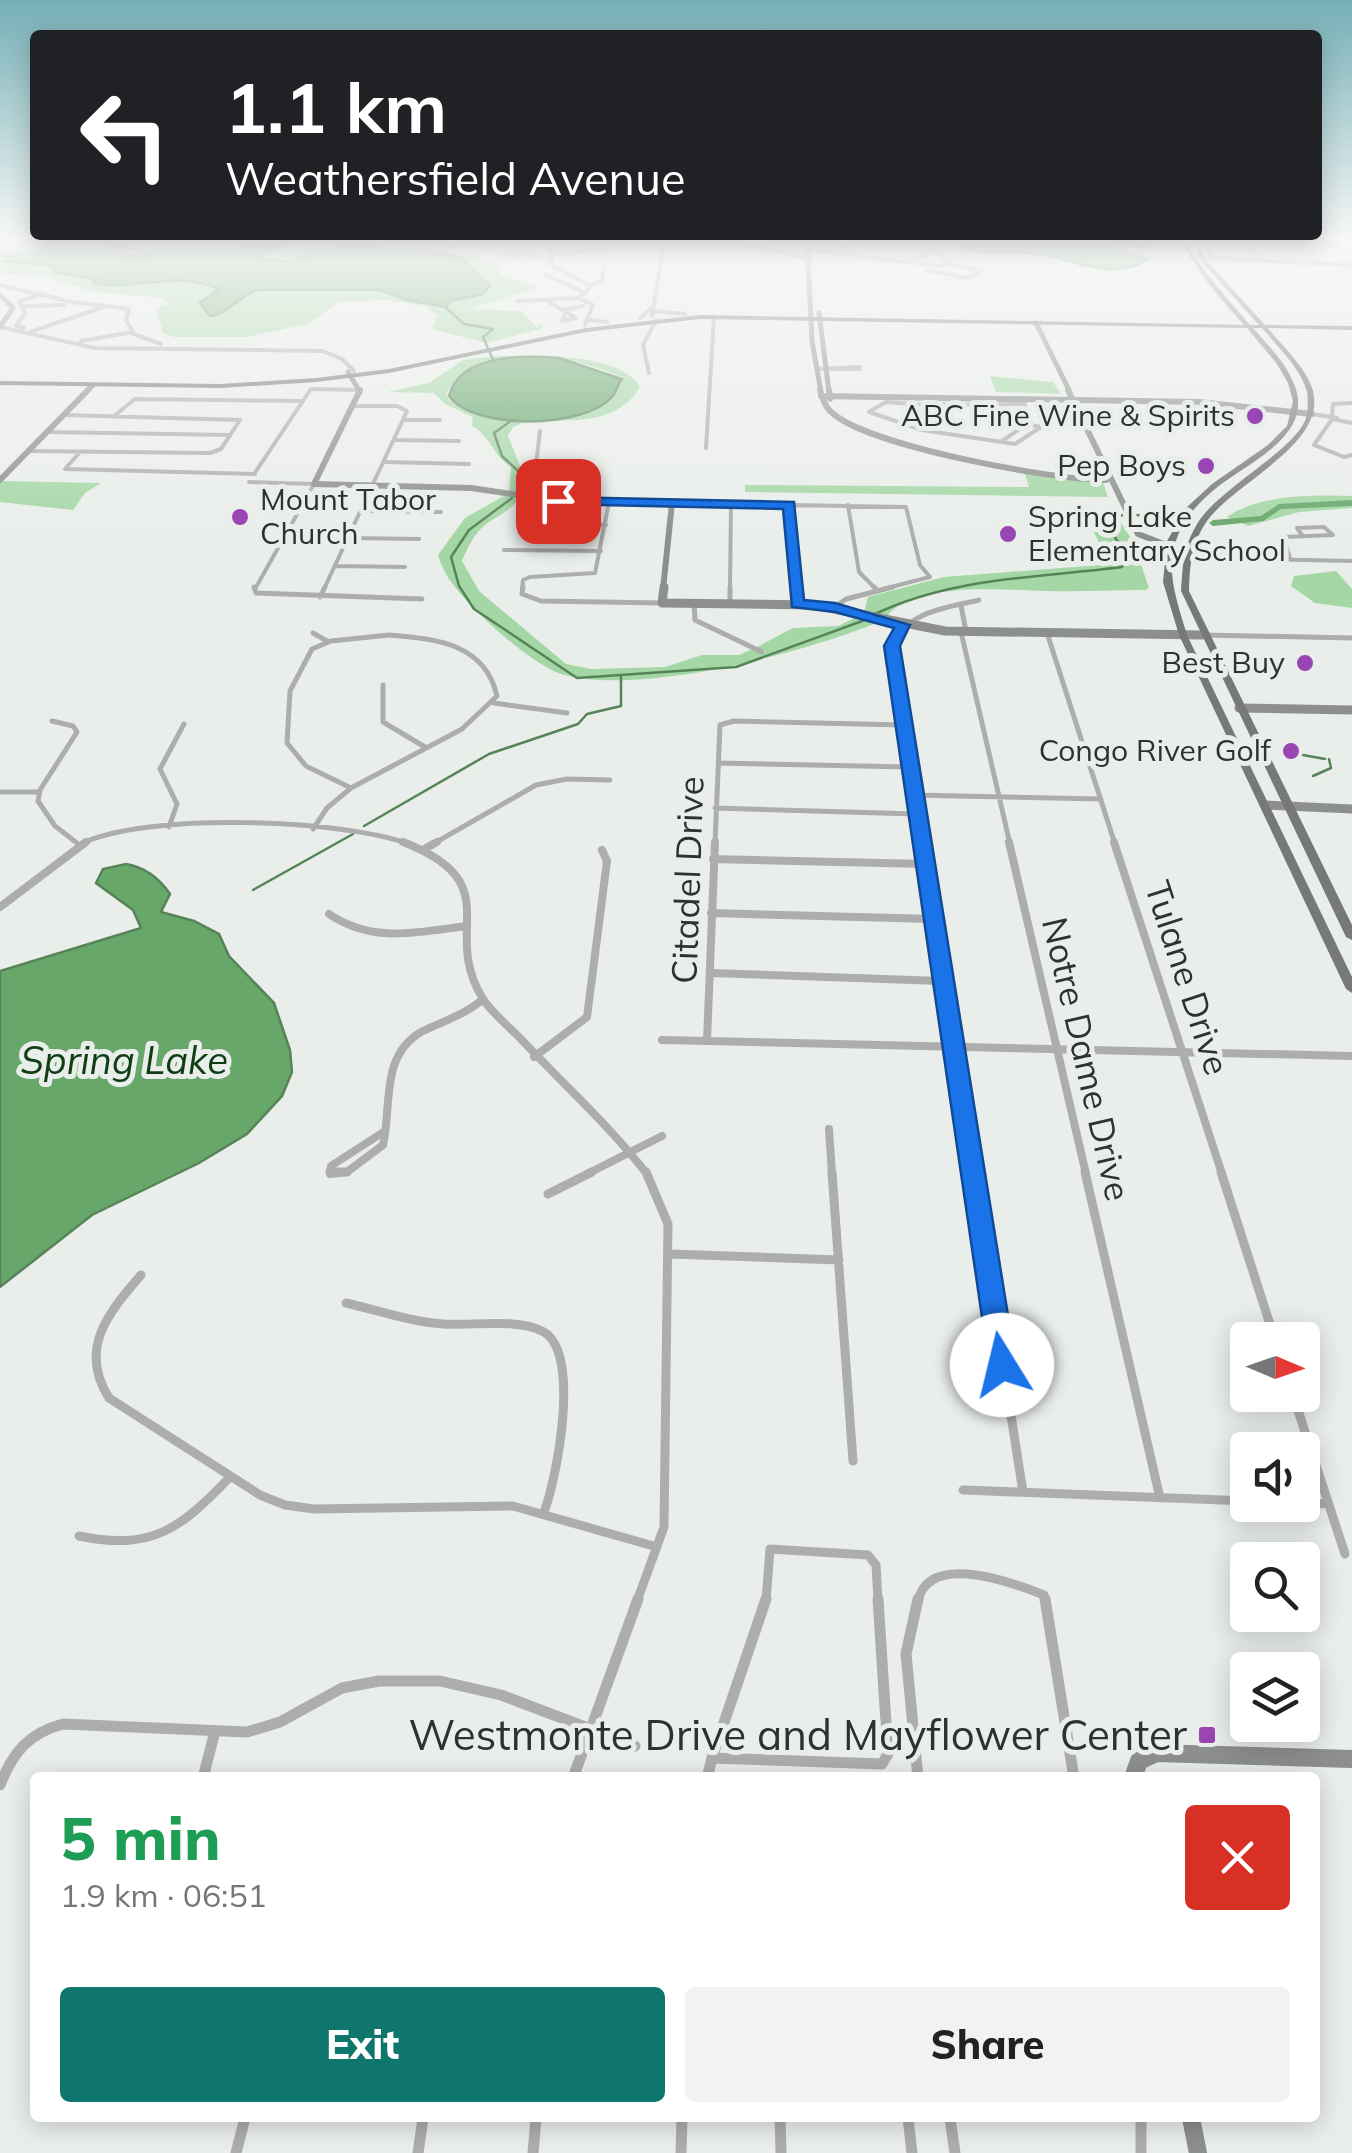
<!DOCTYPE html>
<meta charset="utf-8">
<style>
body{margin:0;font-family:Mulish,sans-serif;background:#f2f2f2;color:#222;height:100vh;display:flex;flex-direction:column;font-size:38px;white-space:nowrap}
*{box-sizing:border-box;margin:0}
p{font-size:32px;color:#767676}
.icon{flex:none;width:55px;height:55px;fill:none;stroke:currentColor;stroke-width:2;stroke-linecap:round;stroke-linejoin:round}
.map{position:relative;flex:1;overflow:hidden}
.drawer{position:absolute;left:30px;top:1772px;width:1290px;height:350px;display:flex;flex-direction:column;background:#fff;border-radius:10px;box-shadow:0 5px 25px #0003}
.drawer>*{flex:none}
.banner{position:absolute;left:30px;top:30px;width:1292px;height:210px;border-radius:10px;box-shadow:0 5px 25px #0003;background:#202124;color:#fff;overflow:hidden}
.needle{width:65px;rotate:92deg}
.fabs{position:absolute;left:1230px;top:1322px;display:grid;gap:20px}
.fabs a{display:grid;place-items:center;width:90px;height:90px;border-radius:10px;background:#fff;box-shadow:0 5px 25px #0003;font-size:50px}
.pin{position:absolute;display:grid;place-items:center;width:85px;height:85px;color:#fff;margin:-42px;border-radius:20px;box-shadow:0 5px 15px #0006}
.me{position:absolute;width:110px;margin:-55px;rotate:351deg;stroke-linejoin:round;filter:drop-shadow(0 0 8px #0008)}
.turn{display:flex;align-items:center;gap:35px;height:210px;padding:0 30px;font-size:45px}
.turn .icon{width:130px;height:130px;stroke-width:2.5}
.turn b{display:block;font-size:70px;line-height:85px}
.round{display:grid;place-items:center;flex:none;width:105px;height:105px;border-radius:10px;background:#f2f2f2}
.summary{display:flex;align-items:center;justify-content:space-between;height:170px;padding:0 30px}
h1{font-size:60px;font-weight:800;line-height:75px;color:#1e9e55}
.cta{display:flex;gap:20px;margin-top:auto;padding:20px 30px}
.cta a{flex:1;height:115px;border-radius:10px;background:#0f766e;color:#fff;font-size:40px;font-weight:800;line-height:115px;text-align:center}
.cta a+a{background:#f2f2f2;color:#222}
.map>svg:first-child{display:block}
.green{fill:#a4d7a5}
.water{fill:#67a76a;stroke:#568458;stroke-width:2.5}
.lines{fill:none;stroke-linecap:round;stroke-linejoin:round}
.stream{stroke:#568458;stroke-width:2.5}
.river{fill:#67a76a;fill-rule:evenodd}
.street-far4{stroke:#acadac;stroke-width:4}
.street-far3{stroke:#acadac;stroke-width:5}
.street-far2{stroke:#acadac;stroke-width:8}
.street-far1{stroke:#acadac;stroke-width:9}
.street{stroke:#acadac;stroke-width:11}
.secondary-far3{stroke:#8d8f8d;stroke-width:5}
.secondary-far2{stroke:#8d8f8d;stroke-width:6}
.secondary-far1{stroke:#8d8f8d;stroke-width:9}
.secondary{stroke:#8d8f8d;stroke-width:18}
.primary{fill:#767976;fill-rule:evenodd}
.route{fill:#1a73e8;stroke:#114b97;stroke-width:2.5}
.poi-dot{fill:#9945b3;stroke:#eaeeea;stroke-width:4}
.labels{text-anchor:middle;stroke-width:10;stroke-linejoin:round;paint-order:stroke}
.far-poi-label{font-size:30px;fill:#2f312f;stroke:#eaeeea;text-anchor:end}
.street-label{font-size:35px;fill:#2f312f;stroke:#eaeeea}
.water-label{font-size:38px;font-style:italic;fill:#0f3e15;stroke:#eaeeea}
.near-poi-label{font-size:42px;fill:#2f312f;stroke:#eaeeea;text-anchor:end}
</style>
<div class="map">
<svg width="1352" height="2153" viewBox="0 0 1352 2153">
<rect width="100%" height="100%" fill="#eaeeea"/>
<path class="green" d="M0 239H255L242 249 250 281 238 296 257 290H381L426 306 386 300 339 302 308 324 246 337H174L163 333 156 308 169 304 164 298 94 292 38 275 2 274 8 268 0 267V256H10L1 259 19 261 27 255 0 254Z
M294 239H405L387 249 331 247 285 261 262 259 261 253Z
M457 255H482L480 259 501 264V275L539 287 469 309 521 311 538 328V324L543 325 541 329 486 343 432 329 438 315 428 310 427 303 482 294 471 269Z
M494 356C531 356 619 351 640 387 619 423 578 420 541 421L600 406 613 398 624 378C572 356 482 336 446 393L449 400 473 414 522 423 513 427 508 436 528 486 523 495 509 492 511 467C493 456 491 436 472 426L473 417 445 404 434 393 388 392 429 383 463 360Z
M990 376 1053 382 1061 394 996 392Z
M1025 474 1103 482 1108 497 745 492V485L1029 487Z
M0 483 1 481 101 483 85 493 73 510 0 502Z
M507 494 521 497C495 527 482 512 462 561L479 591 566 664 591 669 665 667 702 655H739L752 649 762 654 766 652 757 647 793 628 838 626 861 615 881 621C808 652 637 697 561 674 539 667 498 633 482 616 463 597 445 580 438 555L465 518Z
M1352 496V508L1299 512 1248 526 1227 517C1259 494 1314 495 1352 496Z
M1107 516 1117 517 1133 541 1149 588 1145 590C1112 590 1078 592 1045 591 1003 590 909 580 885 619L864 613 868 597 944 577 1100 565 1107 560 1092 528Z
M1336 571 1352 589V608L1315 603 1291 586 1294 576Z"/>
<path class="water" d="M255 239H294L261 253 262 259 285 261 344 246 447 253 464 260 490 286 482 294 450 301 446 307 406 300 381 290H257C240 296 226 315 210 316L200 303 219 289C181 270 135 291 93 283L96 280 55 272 50 265 4 261 10 256 0 255 68 249 127 256 213 253 241 249Z
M965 239H1153L1145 247 1103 244 1148 259C1108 284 1071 256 1029 253 1008 251 987 255 966 250L959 246Z
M559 358 622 379C617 385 617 392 611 398 583 428 475 431 449 396 459 354 524 355 559 358Z
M126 864C144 867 159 878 170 894L161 912 194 921 219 934 229 956 274 1003 290 1050 292 1072 282 1096 247 1134 199 1163 92 1215 0 1287V971L141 928 133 910 96 883 103 869Z"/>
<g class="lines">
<path class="stream" d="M96 239 153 255
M444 306 464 324 493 329 483 337 494 362
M512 420 494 433 502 456 519 472 517 492
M512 498 469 530 451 557 459 586 474 609 577 678 736 667 865 620
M1135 515 1169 517
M875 614C953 577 1037 578 1122 567L1129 557 1108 528 1122 515
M1303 755 1325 759
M1313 776 1331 768 1329 759
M364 826 489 754 578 724 587 714 621 706V676
M253 890 353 834"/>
<path class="river" d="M1352 500V506L1281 509 1263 521 1213 526 1209 523 1213 520 1261 516 1279 504Z"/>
<path class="street-far4" d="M543 239 550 251H556
M1202 239 1211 257
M1240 239 1262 259
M1323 239 1352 255
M450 246 470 239
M808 250 940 266 951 262 933 251 934 245 958 239
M839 250 853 243 886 239
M520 257 502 254 551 257
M1191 257 1352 265
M910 260 926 256 924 245 929 239
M926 270 967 278 981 271 949 264
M545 275 586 293
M0 285 72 302 129 309 126 320 134 334 161 344
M591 286 602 280 604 267
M579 298 593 305 585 325
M518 301 579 298 591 286 552 266 551 254 609 250 612 239
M549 302 576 318 562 321 565 314
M25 306 65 305
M564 310 583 306
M653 311 685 314
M652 316 664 243 673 239
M640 318 653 307
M590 320 607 322
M0 327 95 348 323 351 342 359 354 371
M24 328 16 326 25 313 19 301 44 294
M27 333 104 307
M81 341 133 332
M860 367 817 369H860
M649 373 643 345 656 320
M943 404 951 406H936Z
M950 405 1025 404 1027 424 1002 441
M936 406 886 402 869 412 922 430 1015 444 1041 427 1027 424
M1312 414 1337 418
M1332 415 1333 404 1352 403
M114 416 135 399 303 401
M404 420H440
M1352 423 1332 419 1314 445 1344 457 1352 455
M47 432 230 435
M395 440 459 441
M706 448 714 317
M29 451 210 453 221 449 240 420 64 415
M80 452 65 469 255 474
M385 462 469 464
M254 474 311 389 361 390
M249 482 314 484 255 589
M532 498 540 431
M672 503 906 507 920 565 930 577 883 589
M789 505 796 589
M848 505 859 572 876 589
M362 511 441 512
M525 524 606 525
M349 538 419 539
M1187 546 1255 559 1352 561
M504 550 601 551
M1290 559 1284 537 1333 535 1324 527 1297 528 1302 535
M335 566 405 567
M324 589 407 411 397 406H353
M522 589 523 580 530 577 595 573 609 502
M730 589 731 504"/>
<path class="street-far3" d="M254 587 256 593 422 599
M523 587 522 594 541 601 662 603
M796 587 797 604
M874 587 878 591
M320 597 325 587
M694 602 695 620 762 652
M730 602V587
M961 605 966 632
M835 607 846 599 893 587
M961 632 1010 844
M313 633 327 641
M1047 633 1115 844
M389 635C436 639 485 643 497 696L462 729 351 788 306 766 287 743 290 691 312 649 331 641Z
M1202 635 1352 638
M383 685V722L425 747
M494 703 567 713
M52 721 73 726 77 732 40 790 38 801 55 826 77 843
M718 763 909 767
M0 792H39
M913 795 1101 799
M715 808 916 814
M169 827 177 804 160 769 184 724
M313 829 327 808 351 788
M81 844C144 812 342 819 409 844
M433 844 536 785 567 779 610 780
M715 844 720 725 734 721 903 725
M923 844 892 646C907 611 946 608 979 600"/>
<path class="street-far2" d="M403 842C511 884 439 929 483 999 492 1013 508 1026 520 1038 562 1083 610 1126 647 1174
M922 842 974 1174
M1009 842 1086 1174
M1114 842 1222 1174
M426 848 437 842
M713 859 924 864
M0 907 86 842
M711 913 933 919
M329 914C373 944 418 932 467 926
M710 973 941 981
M662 1040 1352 1056
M707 1041 715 842
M534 1057 587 1017 607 861 602 850
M829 1129 832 1174
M385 1131 331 1166 330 1174 347 1172 383 1145C392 1106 380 1056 421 1032 443 1021 465 1015 483 999
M587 1174 662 1136"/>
<path class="street-far1" d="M330 1172H347
M832 1172 853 1461
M973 1172 1023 1492
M1085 1172 1160 1498
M1221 1172 1275 1340
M548 1194 592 1172
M670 1254 839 1260
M141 1275C108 1313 78 1349 109 1398L260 1495 285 1505 314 1509 513 1506 657 1547
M346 1303C377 1310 411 1322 443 1324 472 1326 515 1318 542 1331 582 1350 557 1478 544 1512
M1293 1395 1345 1554
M963 1490 1248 1501
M1302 1503 1329 1504
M79 1536C152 1551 180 1529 229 1478
M637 1601 664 1527 668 1224 646 1172
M766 1601 770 1549 868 1555 876 1565 878 1601
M918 1601C929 1551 1014 1583 1044 1595L1045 1601"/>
<path class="street" d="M1045 1599 1074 1778
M712 1758 882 1764 888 1754 878 1599
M712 1758 766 1599
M203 1778 215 1731
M573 1778 638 1599
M707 1778 712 1758
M918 1778 906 1654 918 1599
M0 1785C13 1752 29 1733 63 1724L247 1732 280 1722 342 1688 379 1681H440L501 1695 635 1746
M780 2118 781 2153
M908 2118 912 2153
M950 2118 955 2153
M1141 2118V2153
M236 2153 245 2118
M418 2153 423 2118
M533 2153 536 2118
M681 2153 682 2118"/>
<path class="secondary-far3" d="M722 239 811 259
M807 239 812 341 821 392
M0 295 13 308 0 327
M819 313 829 392
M1036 323 1070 392
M348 372 360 392
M86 392 93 385"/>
<path class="secondary-far2" d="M360 390 314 484 471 488 558 501 672 503 663 589
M820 390C823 401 826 409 836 416 878 447 1051 480 1106 480
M829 390 830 399
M1068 390 1138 534 1169 546
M821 396 1199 402 1312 414
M0 480 88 390"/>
<path class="secondary-far1" d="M664 587 662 603 814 605 945 631 1202 635
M1239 708 1352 710
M1265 805 1352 809"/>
<path class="secondary" d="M1133 1778 1139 1761 1156 1753 1352 1759
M1191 2118 1198 2153"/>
<path class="primary" d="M1181 239H1185C1202 272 1226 297 1250 325H1259L1202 262 1191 239H1195L1206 260 1265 325 1352 326V330L1268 328C1282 345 1308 370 1313 391 1327 446 1231 483 1205 524 1191 546 1190 566 1189 591L1352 925V940L1346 937 1181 591C1183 564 1183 548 1197 524 1219 487 1299 449 1307 415 1308 410 1308 397 1307 392 1302 370 1276 345 1262 328H1253C1268 345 1286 363 1294 384 1315 433 1252 461 1220 485 1202 499 1185 516 1177 538 1164 568 1178 605 1187 635L1352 977V993L1346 989 1179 635 1163 582 1167 541 1186 508 1212 484 1268 445 1287 426 1293 401 1288 383 1277 364 1247 328 700 319 586 332 389 373 316 382 220 388 0 385V381L220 384 316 378 389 369 586 328 700 315 1244 325C1220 298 1196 272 1181 239Z"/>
</g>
<linearGradient id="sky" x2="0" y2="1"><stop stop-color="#74afb6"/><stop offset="0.44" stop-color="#f6f7f6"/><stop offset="1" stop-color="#f6f7f6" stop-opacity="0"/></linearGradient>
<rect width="1352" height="540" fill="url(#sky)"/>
<path class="route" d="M558 497 794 502 804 600 835 603 910 625 900 646 1016 1365 1012 1373H993L989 1365 884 646 894 628 835 612 792 607 783 509 554 504Z"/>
<g class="poi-dot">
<circle cx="1255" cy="416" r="10"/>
<circle cx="1206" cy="466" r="10"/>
<circle cx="240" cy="517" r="10"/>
<circle cx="1008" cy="534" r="10"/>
<circle cx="1305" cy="663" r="10"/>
<circle cx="1291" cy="751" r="10"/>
<rect x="1197" y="1725" width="20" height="20" rx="5"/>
</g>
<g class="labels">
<g class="far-poi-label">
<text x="1235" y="426">ABC Fine Wine &amp; Spirits</text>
<text x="1186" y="476">Pep Boys</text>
<text x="260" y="510" text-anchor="start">Mount Tabor<tspan x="260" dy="34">Church</tspan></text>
<text x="1028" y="527" text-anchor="start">Spring Lake<tspan x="1028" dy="34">Elementary School</tspan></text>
<text x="1285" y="673">Best Buy</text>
<text x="1271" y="761">Congo River Golf</text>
</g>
<g class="street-label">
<text transform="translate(688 880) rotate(-88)" y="12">Citadel Drive</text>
<text transform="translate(1187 978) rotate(72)" y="12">Tulane Drive</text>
<text transform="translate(1086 1059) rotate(77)" y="12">Notre Dame Drive</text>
</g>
<g class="water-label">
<text x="124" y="1074">Spring Lake</text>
</g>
<g class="near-poi-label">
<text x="1187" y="1750">Westmonte Drive and Mayflower Center</text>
</g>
</g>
</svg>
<div class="fabs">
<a><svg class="needle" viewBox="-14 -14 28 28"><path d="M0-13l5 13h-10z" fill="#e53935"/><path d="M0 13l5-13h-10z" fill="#767676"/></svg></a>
<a><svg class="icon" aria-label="sound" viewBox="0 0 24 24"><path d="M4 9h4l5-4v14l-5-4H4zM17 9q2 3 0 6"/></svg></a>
<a><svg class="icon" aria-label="search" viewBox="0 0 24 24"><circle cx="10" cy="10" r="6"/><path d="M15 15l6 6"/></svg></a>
<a><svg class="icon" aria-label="layers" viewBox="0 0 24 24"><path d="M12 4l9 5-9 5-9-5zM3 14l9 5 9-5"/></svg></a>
</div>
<div class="pin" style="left:558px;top:501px;background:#d93025"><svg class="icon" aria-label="arrive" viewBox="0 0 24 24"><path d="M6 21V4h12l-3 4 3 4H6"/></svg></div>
<svg class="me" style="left:1002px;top:1365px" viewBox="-20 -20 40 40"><circle r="19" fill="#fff"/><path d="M0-13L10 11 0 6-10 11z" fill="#1a73e8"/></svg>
<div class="banner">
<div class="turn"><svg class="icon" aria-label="left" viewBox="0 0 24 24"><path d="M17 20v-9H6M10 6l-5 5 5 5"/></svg><div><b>1.1 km</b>Weathersfield Avenue</div></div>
</div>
<section class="drawer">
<div class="summary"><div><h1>5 min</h1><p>1.9 km · 06:51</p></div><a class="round" style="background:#d93025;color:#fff"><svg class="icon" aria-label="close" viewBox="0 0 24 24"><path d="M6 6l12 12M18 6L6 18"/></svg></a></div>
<div class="cta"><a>Exit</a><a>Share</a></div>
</section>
</div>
